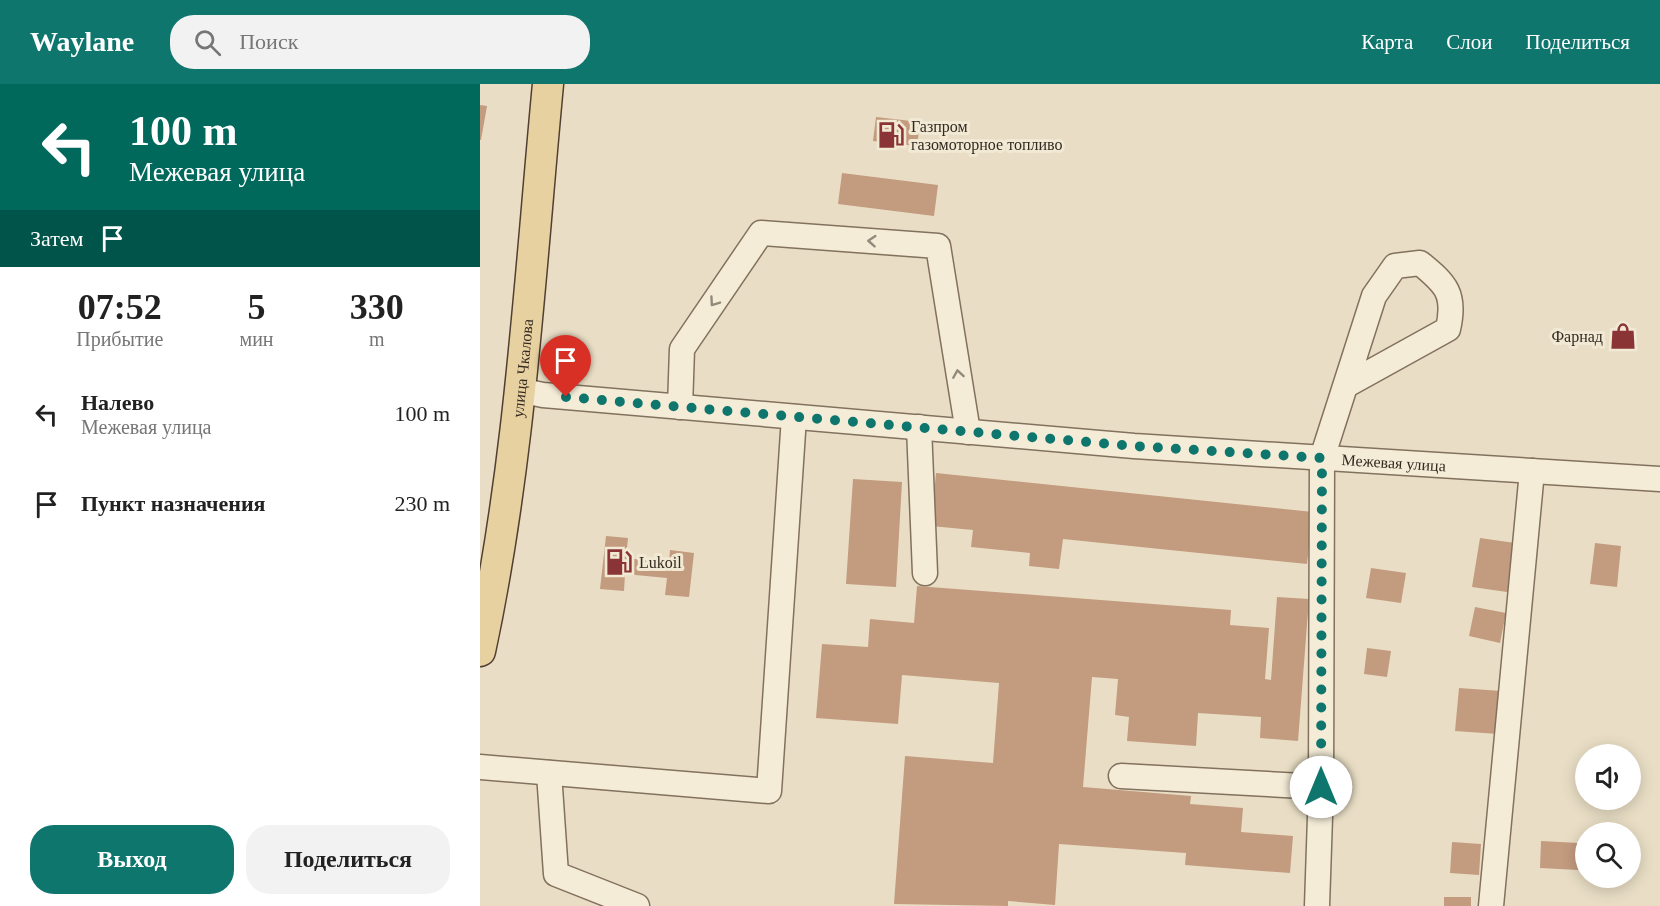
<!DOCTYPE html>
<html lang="ru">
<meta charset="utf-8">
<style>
body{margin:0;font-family:"Times New Roman",serif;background:#f2f2f2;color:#222;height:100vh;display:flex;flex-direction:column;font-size:22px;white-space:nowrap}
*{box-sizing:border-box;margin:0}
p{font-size:20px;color:#767676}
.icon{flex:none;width:33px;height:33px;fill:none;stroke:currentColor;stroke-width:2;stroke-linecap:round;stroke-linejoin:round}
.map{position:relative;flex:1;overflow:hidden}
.sheet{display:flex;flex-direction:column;background:#fff;width:480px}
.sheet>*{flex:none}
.top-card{background:#00695c;color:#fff;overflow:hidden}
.buttons{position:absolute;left:1095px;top:660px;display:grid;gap:12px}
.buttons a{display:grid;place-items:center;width:66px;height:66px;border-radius:50%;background:#fff;box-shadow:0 3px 15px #0003;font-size:30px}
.pin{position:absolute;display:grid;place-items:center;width:51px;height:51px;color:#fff;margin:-62px -26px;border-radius:50% 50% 50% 0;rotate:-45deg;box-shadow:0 0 6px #0007}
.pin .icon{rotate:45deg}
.me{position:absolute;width:66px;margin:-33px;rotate:0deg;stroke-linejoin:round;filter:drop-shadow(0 0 4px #0008)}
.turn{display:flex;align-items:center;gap:21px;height:126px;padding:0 30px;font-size:27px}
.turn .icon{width:78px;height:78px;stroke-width:2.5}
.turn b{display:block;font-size:42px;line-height:51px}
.then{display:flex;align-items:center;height:57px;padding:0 30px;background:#0003;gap:12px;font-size:22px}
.eta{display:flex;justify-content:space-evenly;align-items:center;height:102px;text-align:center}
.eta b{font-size:36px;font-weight:800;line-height:42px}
.button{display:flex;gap:12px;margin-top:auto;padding:12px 30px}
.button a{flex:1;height:69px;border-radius:24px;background:#0f766e;color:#fff;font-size:24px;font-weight:800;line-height:69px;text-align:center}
.button a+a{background:#f2f2f2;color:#222}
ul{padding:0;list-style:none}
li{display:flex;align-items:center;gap:18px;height:90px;padding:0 30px}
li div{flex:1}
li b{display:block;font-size:22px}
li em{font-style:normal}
header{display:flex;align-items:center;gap:36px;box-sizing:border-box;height:84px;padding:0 30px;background:#0f766e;color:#fff}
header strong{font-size:28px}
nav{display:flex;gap:33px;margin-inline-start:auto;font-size:21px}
.search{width:420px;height:54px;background:#f2f2f2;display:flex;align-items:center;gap:15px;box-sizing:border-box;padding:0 21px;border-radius:24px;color:#767676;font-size:22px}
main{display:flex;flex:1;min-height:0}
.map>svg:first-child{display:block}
.building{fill:#c39b7f}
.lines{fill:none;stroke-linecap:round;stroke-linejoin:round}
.minor-casing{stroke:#82715d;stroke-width:27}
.major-casing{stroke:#513f31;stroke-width:33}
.minor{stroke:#f5ecd8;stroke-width:24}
.major{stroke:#e8d1a1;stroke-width:30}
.oneway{stroke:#948a7c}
.route{stroke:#0f766e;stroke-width:10;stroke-dasharray:0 18}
.labels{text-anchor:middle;stroke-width:6;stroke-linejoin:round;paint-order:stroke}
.poi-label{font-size:16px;fill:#342920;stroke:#f1e9d4;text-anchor:start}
.street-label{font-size:16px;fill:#342920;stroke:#f1e9d4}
</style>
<header>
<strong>Waylane</strong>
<div class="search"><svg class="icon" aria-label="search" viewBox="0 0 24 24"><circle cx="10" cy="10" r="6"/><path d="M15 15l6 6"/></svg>Поиск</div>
<nav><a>Карта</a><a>Слои</a><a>Поделиться</a></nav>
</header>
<main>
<section class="sheet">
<div class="top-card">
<div class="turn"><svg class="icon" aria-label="left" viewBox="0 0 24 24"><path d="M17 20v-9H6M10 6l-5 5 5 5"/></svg><div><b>100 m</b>Межевая улица</div></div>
<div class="then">Затем<svg class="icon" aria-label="arrive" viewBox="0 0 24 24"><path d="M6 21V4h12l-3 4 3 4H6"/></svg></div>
</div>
<div class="eta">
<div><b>07:52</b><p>Прибытие</p></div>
<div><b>5</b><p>мин</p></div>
<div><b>330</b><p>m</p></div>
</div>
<ul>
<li><svg class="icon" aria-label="left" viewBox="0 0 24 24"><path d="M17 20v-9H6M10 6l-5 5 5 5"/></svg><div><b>Налево</b><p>Межевая улица</p></div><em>100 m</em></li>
<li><svg class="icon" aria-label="arrive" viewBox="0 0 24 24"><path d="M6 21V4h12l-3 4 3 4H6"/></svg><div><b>Пункт назначения</b></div><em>230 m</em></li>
</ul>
<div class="button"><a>Выход</a><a>Поделиться</a></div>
</section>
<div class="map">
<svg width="1180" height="822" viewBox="0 0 1180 822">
<rect width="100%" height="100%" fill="#e9dec5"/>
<path class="building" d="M0 21 7 22 1 56H0Z
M396 33 440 38 437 62 393 57Z
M362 89 458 101 454 132 358 120Z
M456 389 833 428 827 480 583 455 579 485 549 482 550 469 491 463 493 446 451 442Z
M373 395 422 398 416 503 366 500Z
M126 452 148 454 146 474 189 479 190 466 214 469 209 513 185 511 187 494 145 490 144 507 120 505Z
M1000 454 1042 460 1034 509 992 503Z
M1115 459 1141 462 1137 503 1110 500Z
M891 484 926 489 921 519 886 514Z
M437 502 751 526 750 541 789 544 785 595 791 596 797 513 829 515 818 657 780 654 781 633 718 629 716 662 647 657 649 633 635 631 638 595 612 593 603 703 711 712 710 720 763 724 761 748 813 752 810 789 705 781 706 769 579 760 575 821 528 817V822L414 820 425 672 513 679 519 599 422 591 418 640 336 634 342 560 388 563 390 535 434 539Z
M995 523 1026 529 1020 559 989 552Z
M887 564 911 567 907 593 884 590Z
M979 604 1021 607 1018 650 975 647Z
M1061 757 1099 759 1098 786 1060 784Z
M972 758 1001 760 999 791 970 789Z
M964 813H991V822H964Z"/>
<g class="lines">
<defs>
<g id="minor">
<path id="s1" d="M38 306 63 311 654 362 1180 395"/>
<path d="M200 323 202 265 281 149 458 162 488 348"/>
<path d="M439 343 445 489"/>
<path d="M0 683 289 707 314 333"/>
<path d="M69 689 76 790 157 822"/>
<path d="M641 692 841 703"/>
<path d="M837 822 841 703 842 374 894 212 915 182 940 179C966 200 976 210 968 245L865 302"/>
<path d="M1011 822 1052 387"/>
</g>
<g id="major">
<path id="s2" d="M0 567C40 381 50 189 68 0"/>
</g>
</defs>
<use href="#minor" class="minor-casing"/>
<use href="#major" class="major-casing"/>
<use href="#minor" class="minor"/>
<use href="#major" class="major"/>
</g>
<defs><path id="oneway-chevron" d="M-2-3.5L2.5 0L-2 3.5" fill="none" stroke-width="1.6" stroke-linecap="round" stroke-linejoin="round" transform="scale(1.5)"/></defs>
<g class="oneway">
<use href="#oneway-chevron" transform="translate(392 157) rotate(-176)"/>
<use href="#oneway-chevron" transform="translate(234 218) rotate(125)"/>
<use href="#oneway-chevron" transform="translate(478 290) rotate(-99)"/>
</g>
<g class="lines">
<path class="route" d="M86 313 654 362 842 374 841 703"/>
</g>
<defs>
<symbol id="fuel-bare" viewBox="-9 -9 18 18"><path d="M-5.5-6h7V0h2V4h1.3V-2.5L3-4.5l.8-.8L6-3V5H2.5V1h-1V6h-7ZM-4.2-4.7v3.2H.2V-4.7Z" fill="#8b3435" stroke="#f1e9d4" stroke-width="2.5" paint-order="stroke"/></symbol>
<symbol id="shop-bare" viewBox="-9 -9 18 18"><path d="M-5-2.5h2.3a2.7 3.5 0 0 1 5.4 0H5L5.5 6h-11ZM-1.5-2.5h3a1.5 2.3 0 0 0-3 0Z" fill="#8b3435" stroke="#f1e9d4" stroke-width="2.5" paint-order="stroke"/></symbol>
</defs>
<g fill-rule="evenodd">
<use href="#fuel-bare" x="392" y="32" width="38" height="38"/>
<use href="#shop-bare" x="1124" y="233" width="38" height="38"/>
<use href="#fuel-bare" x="120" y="459" width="38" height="38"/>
</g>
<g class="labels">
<g class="poi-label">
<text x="431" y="48">Газпром<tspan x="431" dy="18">газомоторное топливо</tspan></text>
<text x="1123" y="258" text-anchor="end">Фарнад</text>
<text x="159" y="484">Lukoil</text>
</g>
<g class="street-label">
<text dy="6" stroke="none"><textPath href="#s2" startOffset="286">улица Чкалова</textPath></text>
<text dy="6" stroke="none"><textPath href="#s1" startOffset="879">Межевая улица</textPath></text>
</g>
</g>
</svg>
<div class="buttons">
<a><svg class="icon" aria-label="sound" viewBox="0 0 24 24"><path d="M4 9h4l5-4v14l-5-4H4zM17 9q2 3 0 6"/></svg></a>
<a><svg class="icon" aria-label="search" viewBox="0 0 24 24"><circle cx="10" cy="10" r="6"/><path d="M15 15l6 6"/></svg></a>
</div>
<div class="pin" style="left:86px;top:313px;background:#d93025"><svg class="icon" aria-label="arrive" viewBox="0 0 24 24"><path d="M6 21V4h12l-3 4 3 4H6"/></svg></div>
<svg class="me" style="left:841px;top:703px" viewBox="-20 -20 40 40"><circle r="19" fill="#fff"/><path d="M0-13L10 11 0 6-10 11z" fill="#0f766e"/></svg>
</div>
</main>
